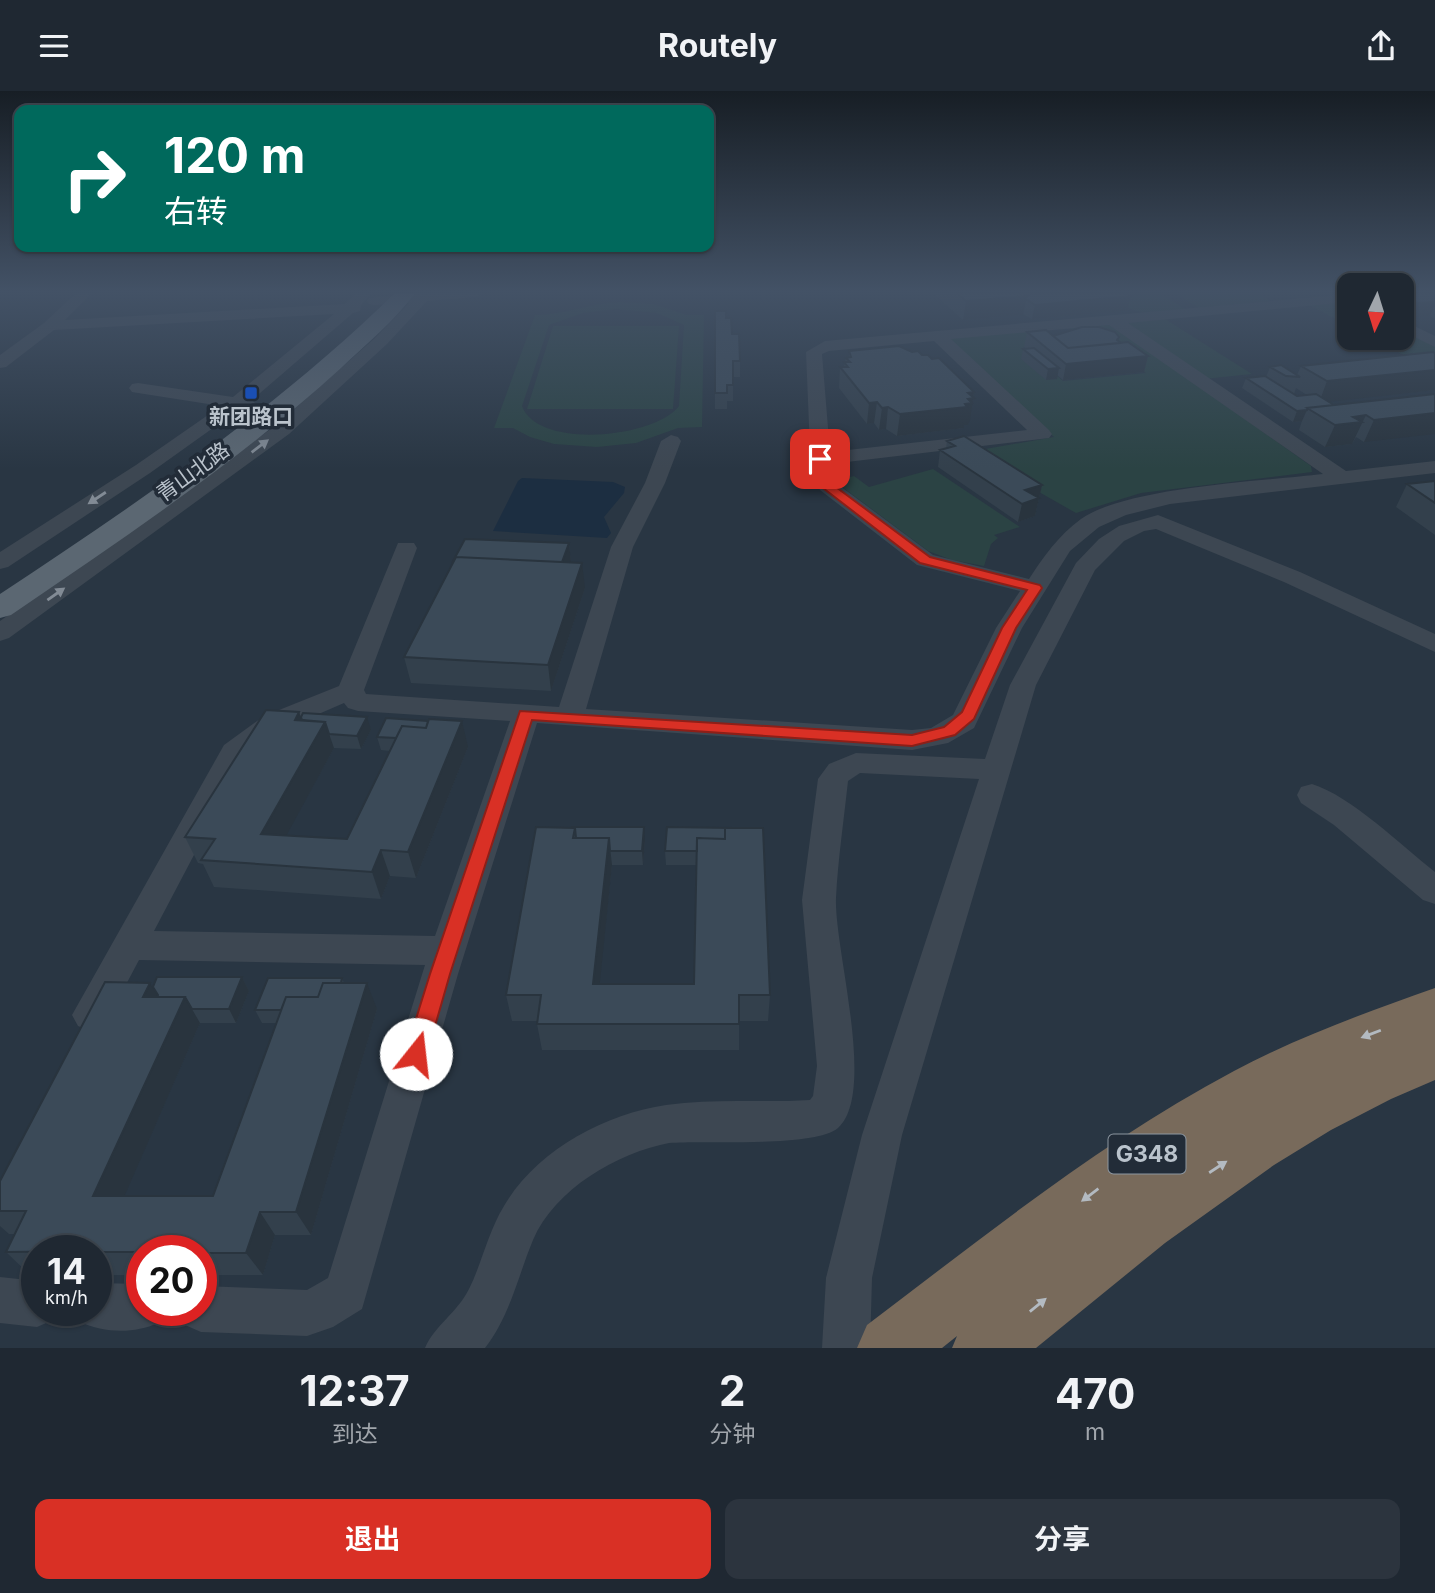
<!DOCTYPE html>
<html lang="zh">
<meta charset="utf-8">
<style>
body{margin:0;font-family:Inter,"Noto Sans SC",sans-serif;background:#2c343e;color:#f1f3f6;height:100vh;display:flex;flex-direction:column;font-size:26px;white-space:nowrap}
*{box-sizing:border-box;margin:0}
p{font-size:23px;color:#a1a6ac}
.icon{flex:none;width:38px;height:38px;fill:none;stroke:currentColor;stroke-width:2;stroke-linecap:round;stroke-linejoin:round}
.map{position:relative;height:1257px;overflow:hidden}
.panel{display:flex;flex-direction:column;background:#1f2832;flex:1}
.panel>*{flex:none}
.banner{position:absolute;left:14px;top:14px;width:700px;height:147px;border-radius:14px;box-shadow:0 2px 5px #0004,0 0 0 2px #3c444d;background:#00695c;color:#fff;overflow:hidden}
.needle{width:46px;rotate:184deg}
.buttons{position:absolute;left:1337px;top:182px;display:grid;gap:14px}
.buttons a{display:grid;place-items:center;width:77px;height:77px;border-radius:14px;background:#1f2832;box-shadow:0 2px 5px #0004,0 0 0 2px #3c444d;font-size:35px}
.speed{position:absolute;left:21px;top:1144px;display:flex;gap:14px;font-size:35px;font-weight:700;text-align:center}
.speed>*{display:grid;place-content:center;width:91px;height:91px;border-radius:50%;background:#1f2832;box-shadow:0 2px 5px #0004,0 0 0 2px #3c444d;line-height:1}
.speed small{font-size:18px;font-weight:400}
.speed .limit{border:10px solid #d22;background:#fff;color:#111}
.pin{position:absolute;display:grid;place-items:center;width:60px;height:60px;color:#fff;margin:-30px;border-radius:14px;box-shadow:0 4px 10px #0006}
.me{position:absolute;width:77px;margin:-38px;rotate:16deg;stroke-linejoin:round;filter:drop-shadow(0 0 5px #0008)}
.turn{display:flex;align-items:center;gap:24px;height:147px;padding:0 35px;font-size:32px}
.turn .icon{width:91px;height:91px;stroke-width:2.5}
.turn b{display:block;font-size:49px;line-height:60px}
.eta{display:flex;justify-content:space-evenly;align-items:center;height:119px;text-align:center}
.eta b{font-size:42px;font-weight:700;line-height:49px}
.primary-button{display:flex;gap:14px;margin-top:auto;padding:14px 35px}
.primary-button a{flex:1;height:80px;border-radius:14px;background:#d93025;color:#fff;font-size:28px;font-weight:700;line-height:80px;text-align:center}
.primary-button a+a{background:#2c343e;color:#f1f3f6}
header{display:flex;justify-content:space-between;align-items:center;height:91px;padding:0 35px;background:#1f2832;font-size:32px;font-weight:700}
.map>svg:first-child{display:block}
.green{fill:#2b4344;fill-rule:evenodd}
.water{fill:#1c2e41}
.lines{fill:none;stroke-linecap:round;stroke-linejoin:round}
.minor{fill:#3d4752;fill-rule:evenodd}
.major{fill:#5b6772;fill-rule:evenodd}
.highway{fill:#786a5b;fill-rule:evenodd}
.wall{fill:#33404c;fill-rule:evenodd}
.shaded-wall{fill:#29343e}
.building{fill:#3b4a58;stroke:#29343e;stroke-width:2}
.oneway{fill:#828b95}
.oneway2{fill:#b3bac1}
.route{fill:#d93025;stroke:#8d1f18;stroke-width:2}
.transit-dot{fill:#1a4fb4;stroke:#222c38;stroke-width:2.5}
.labels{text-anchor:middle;stroke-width:7;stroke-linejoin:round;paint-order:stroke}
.far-poi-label{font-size:21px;font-weight:bold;fill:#bac3cc;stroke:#222c38}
.far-street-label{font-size:21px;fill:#bac3cc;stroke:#222c38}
.shield{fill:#222c38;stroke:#8c96a0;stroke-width:2}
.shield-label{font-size:23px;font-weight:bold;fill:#bac3cc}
</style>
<header><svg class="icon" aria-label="menu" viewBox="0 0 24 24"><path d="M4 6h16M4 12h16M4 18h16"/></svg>Routely<svg class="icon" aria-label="share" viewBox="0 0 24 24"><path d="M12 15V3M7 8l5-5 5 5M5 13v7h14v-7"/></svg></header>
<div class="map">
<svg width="1435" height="1257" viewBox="0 0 1435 1257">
<rect width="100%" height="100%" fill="#293643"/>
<path class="green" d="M1160 202 1185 218C1162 220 1130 230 1118 204Z
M1175 202H1256L1271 210 1199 217Z
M620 211 653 213 687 224H704L702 336 678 337 636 352 597 356 554 353 530 346 513 337H494L535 224C563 224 591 212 620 211ZM616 218 657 222 684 234 679 315C655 347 538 359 522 315L549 234 583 222Z
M1349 211V235L1309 214 1348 211Z
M1165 228 1252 283 1204 288 1121 232Z
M1106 233 1113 234 1311 375 1312 381 1141 402 1076 422 968 361 1054 346 946 247 1025 239 1042 252 1023 256 1063 290 1146 282 1117 261 1072 245 1071 236Z
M553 235H679L673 318H527Z
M1402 237 1435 254V269L1417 271 1371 247H1402Z
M933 378 1020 436 994 444 998 447 991 453 984 475 952 469 928 460 834 390 854 385 869 396Z"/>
<path class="water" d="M522 387 613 391 625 396 624 402 604 426 611 442 607 447 493 440 518 390Z"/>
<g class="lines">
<path class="minor" d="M76 202H92L65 229 345 213 356 202H372L361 214 360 220 353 222 252 309 256 313 253 317H241L150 382 8 476 0 478V461L136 374 221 315 138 302 132 301 129 297 132 293 138 292 233 306 334 223 54 239 6 276 0 277V264L44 232Z
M414 202H483L476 206 427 210 387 253 289 343 9 547 0 550V530L275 335 375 247 409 212 374 214 369 213 367 210 369 207Z
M1349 203V211L1128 232 1346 380 1435 370V382L1170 413 1126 424 1099 436 1070 460 1022 537 974 637 948 652 912 659 537 632 458 883 362 1218 333 1236 307 1245 201 1241 185 1234 179 1220H201V1195L307 1199 328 1187 425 874 139 869 104 935 91 940 78 935 72 924 224 654 264 625 339 595 398 452H414L417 457 364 599 366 603 559 616 611 456 645 392 661 350 671 344 678 346 681 350 665 392 633 456 586 618 912 639 931 637 953 624 996 537 1020 500 917 474 820 399 811 383 806 261 825 250ZM1109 234 1323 383C1265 390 1126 396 1081 428 1058 445 1044 465 1029 488L933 464 836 392 830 373 1049 347 1052 343 1049 339 951 248ZM934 250 1027 339 830 361 822 263 829 260ZM344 612 348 617 358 620 510 630 435 845 154 840 245 667 284 638Z
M1402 229 1435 245V256L1402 240Z
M1158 424 1300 481 1435 543V561L1284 491 1156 438 1144 440 1124 450 1095 479 1036 594 902 1044 872 1187 870 1257H822L826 1187 862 1044 979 688 860 682 848 690C844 728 838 768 836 807 834 857 877 1002 838 1037 815 1057 704 1049 669 1052 617 1062 555 1098 533 1149 518 1185 510 1225 485 1257H425C435 1234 457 1222 469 1198 482 1172 488 1141 504 1115 536 1060 604 1023 666 1014 714 1007 762 1012 810 1009L813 1005 817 975 802 809 818 688 829 673 856 662 985 668 1010 594 1076 472 1099 448 1119 435Z
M1312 693C1351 705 1402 755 1435 781V813L1423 809 1334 734 1301 712 1297 704 1301 696Z
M0 1186 37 1190V1220H57L53 1229 37 1236 0 1232Z
M96 1192 142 1193V1220H164L158 1232C134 1243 104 1242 80 1231L75 1220H96Z"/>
<path class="major" d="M395 202H415C395 230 365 254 340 278 239 370 124 447 11 524L0 527V503C139 411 275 319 395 202Z"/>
<path class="highway" d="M1435 897V989L1391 1008 1331 1039 1274 1074 1165 1152 1036 1257H952L957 1245 942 1257H857L867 1234C986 1144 1102 1050 1234 980 1298 946 1367 921 1435 897Z"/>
</g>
<path class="wall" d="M933 202H1030L1025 203 1127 220 1032 228 1023 223V224L963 229Z
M1402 202H1435V228L1430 225 1411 227 1402 222Z
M715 220 726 227 740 270V286H733V310H727V318H715Z
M1027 241 1053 245 1119 246 1118 250 1148 265 1144 281 1063 289 1057 284V288L1046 289 1021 268 1023 258 1025 257 1024 256Z
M849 260 922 264 974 301 968 334H964V337L897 345 886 338 879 339 874 332 867 333 839 297 840 276H844L846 267 849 266Z
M1301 275 1435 299 1329 310 1334 314 1435 303 1364 351 1356 346 1352 353 1325 356 1299 339 1302 330 1293 331 1242 297 1246 287 1266 286 1270 276 1297 284ZM1296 297 1307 304 1297 305 1294 303Z
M947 350 1042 394 1035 425 1018 431 938 376 940 359 946 358Z
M1435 390V444L1396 416 1407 393Z
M569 452 571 472 585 497 551 600 411 592 404 566Z
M301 626 371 639 361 658 334 657 286 744 347 748 390 660 381 659 377 646 386 627 468 656 416 787 390 785 381 808 214 796 203 773 198 772 185 746Z
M536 736 645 750 643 774H612L599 893H694L697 774H666L665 760 763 737 770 904 768 930H739V959H542L537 933V930H512L506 904Z
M242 886 249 900 236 932H200L124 1105H213L277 932H262L255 919 342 887 344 892 377 918 311 1144H275L263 1184H201V1160H142V1184H96V1160H37V1184H30L6 1161 15 1143H9L0 1135V1090L153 896Z"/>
<path class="shaded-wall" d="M1027 205 1023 224 963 229 966 210Z
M1131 205 1127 220 1032 228 1035 214Z
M1435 211V216L1434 215 1430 225 1411 227 1417 212Z
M1148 265 1144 281 1063 289 1066 273Z
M1059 277 1057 288 1046 289 1048 278Z
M1435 279V299L1319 312 1327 290Z
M974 301 970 329 968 334H964V337L897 345 900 323 968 302Z
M877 311 874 332 867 333 869 312Z
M888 316 886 338 879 339 882 317Z
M1307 319 1302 330 1293 331 1297 320Z
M1435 322V343L1364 351 1374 329Z
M1366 324 1352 353 1325 356 1335 334 1353 326Z
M1042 394 1035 425 1018 431 1025 399Z
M569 452 571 471 562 496 560 477Z
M582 472 585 497 551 600 548 574Z
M299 621 307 642 295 629Z
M367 626 371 639 361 658 357 645Z
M462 630 468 656 416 787 408 761Z
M325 631 334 657 273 769 261 743Z
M644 736 645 750 643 774 642 760Z
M609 747 612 774 597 919 593 893Z
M381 759 390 785 381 808 372 781Z
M242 886 249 900 236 932 229 918Z
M150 892 166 918 143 906Z
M367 892 377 918 311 1144 296 1121Z
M185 906 200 932 114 1129 93 1105Z
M260 1121 275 1144 263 1184 246 1162Z"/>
<path class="building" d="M957 202H1024L1027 205 966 210Z
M1040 202H1126L1131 205 1035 214 1026 208 1027 205 1026 204Z
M1402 202H1435V211L1417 212 1402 205Z
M715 220H726V227H731L732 243H739L740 270H733V294H727V302H715Z
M1082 236H1099L1115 241 1119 246 1117 249 1121 252 1068 257 1053 245Z
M1046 239 1068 257 1128 251 1148 265 1066 273 1027 241Z
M899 255 912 261 918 260 922 264H928L932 268 939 267 974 301 968 302 974 307 968 308 972 312 965 313 967 316 900 323 888 316 882 317 877 311 869 312 840 276H848L844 271H850L846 267 851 266 849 260Z
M1034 257 1059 277 1048 278 1023 258Z
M1433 261 1435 262V279L1327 290 1301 275Z
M1281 274 1300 286 1286 285 1270 276Z
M1265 285 1297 305 1316 303 1334 314 1307 317V319L1297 320 1246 287Z
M1435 303V322L1374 329 1366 324 1353 326 1362 331 1335 334 1307 317Z
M964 345 1042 394 1025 399 1039 407 1022 413 940 359 955 355 947 350Z
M1435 390V412L1407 393Z
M465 448 569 452 562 471 456 466 452 472Z
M456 466 582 472 548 574 404 566Z
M266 619 299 621 295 629 325 631 261 743 347 748 402 635 426 637 429 628 462 630 408 761 381 759 372 781 201 769 215 748 185 746Z
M303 622 367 626 357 645 329 643 325 631 302 629 301 626Z
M386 627 428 630 426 637 402 635 396 647 377 646Z
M536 736 575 737 573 747H609L593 893H694L697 747 725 748V737H763L770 904H739V933H537L541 904H506Z
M571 736H644L642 760H610L609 747H576L575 737Z
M667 736 732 737H725V748L697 747V760H665Z
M157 886H242L229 918H192L185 906H157L158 904 153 896Z
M268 887H342L341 892H323L318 906H286L281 919H255Z
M105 891 150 892 143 906H185L93 1105H213L286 906H318L323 892H367L296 1121H260L246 1162H201V1160H142V1161H96V1160L6 1161 26 1120H0V1090Z"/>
<defs><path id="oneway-solid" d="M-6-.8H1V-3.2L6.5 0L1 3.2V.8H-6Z" transform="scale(1.75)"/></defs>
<g class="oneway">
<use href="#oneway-solid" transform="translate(260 355) rotate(-37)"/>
<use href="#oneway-solid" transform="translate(97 407) rotate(147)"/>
<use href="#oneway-solid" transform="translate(56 503) rotate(-35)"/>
</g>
<g class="oneway2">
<use href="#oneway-solid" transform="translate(1371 943) rotate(159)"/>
<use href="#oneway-solid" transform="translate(1218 1076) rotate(-33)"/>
<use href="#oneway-solid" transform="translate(1090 1104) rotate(143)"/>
<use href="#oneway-solid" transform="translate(1038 1214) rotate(-39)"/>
</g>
<linearGradient id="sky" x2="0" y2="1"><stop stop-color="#171e25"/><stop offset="0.53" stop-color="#435266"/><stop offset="1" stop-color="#435266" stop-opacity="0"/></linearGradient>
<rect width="1435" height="378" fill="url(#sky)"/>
<path class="route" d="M816 365 825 368 826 383 832 393 930 466 1040 494 1042 497 1016 537 974 628 955 644 912 655 532 629 450 883 427 963 424 970 416 973 409 970 405 963 430 883 520 620 912 644 944 636 962 621 1002 537 1027 499 920 472 823 397 815 383Z"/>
<rect class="transit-dot" x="244" y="295" width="14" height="14" rx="3.5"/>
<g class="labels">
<g class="far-poi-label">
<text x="251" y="333">新团路口</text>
</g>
<g class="far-street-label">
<text transform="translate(193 381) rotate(-36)" y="7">青山北路</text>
</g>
<rect class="shield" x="1108.5" y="1043.5" width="77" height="39" rx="5"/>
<g class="shield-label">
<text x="1147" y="1071">G348</text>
</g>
</g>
</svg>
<div class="buttons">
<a><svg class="needle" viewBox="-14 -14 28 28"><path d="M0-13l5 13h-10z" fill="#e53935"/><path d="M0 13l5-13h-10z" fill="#a1a6ac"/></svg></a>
</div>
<div class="speed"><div>14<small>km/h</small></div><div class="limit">20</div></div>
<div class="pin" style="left:820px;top:368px;background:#d93025"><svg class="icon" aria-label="arrive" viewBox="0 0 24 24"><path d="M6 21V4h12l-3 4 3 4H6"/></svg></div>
<svg class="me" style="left:416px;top:963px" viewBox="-20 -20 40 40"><circle r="19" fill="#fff"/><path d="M0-13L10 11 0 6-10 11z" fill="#d93025"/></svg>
<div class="banner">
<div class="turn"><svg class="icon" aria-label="right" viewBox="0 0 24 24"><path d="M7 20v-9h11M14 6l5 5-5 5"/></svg><div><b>120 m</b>右转</div></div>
</div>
</div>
<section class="panel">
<div class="eta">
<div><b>12:37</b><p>到达</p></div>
<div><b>2</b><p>分钟</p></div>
<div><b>470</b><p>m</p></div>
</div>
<div class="primary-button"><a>退出</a><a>分享</a></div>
</section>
